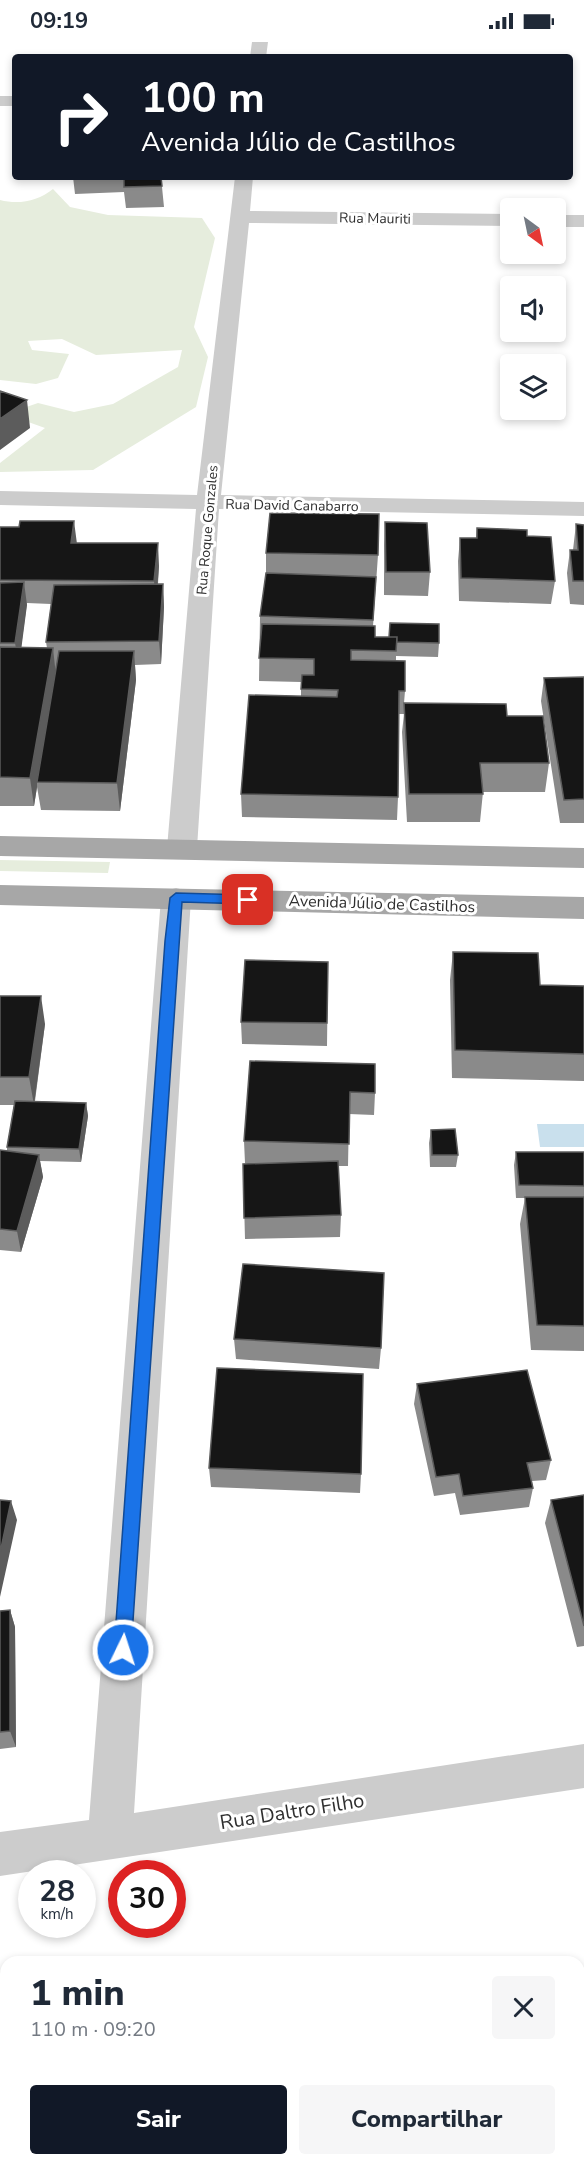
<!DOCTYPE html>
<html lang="pt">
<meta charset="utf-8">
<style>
body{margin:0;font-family:"Nunito Sans",sans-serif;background:#f6f6f7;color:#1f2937;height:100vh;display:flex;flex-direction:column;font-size:22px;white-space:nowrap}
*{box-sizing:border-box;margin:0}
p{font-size:20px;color:#747a83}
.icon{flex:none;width:33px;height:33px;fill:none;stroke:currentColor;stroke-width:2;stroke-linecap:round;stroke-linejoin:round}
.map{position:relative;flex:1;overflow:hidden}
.drawer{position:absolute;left:0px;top:1914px;width:585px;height:210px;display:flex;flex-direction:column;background:#fff;border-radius:18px 18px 0 0;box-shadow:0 3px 9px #0003}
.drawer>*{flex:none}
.banner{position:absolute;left:12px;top:12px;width:561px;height:126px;border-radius:6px;box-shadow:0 3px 9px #0003;background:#111827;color:#fff;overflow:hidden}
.needle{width:39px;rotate:147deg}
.buttons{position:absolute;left:500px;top:156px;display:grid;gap:12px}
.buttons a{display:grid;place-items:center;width:66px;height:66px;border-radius:6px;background:#fff;box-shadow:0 3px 9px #0003;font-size:30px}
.speed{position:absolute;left:18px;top:1818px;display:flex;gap:12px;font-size:30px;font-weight:700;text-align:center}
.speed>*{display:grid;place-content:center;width:78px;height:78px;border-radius:50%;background:#fff;box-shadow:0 3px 9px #0003;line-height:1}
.speed small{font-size:15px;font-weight:400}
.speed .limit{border:9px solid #d22;background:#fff;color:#111}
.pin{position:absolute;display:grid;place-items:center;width:51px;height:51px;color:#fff;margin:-26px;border-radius:12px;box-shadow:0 3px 9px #0006}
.me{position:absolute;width:66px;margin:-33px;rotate:4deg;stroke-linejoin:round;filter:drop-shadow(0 0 4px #0008)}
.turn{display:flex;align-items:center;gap:21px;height:126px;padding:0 30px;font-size:27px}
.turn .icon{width:78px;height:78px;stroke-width:2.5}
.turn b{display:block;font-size:42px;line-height:51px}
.round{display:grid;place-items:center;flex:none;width:63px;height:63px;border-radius:6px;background:#f6f6f7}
.summary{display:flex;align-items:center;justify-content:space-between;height:102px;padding:0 30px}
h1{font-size:36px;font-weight:800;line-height:45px}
.cta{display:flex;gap:12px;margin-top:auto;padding:12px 30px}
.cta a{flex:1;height:69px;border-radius:6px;background:#111827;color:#fff;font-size:24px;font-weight:800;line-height:69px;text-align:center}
.cta a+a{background:#f6f6f7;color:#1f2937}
.status{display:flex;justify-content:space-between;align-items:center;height:42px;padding:0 30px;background:#fff;direction:ltr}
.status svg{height:16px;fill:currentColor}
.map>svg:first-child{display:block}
.green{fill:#e6eddd}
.water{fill:#c9e0ed}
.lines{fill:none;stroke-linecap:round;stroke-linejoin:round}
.minor{fill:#ccc;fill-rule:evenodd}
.major{fill:#a7a7a7;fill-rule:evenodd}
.wall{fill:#8a8a8a;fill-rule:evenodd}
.shaded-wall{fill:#5c5c5c}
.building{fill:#161616;stroke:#5c5c5c;stroke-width:1.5}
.route{fill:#1a73e8;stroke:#114b97;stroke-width:1.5}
.labels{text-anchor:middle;stroke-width:6;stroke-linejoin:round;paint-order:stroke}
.far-street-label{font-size:14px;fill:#2f2f2f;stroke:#fff}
.street-label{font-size:16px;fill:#2f2f2f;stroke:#fff}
.near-street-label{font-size:20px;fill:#2f2f2f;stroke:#fff}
</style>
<div class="status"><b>09:19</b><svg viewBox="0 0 49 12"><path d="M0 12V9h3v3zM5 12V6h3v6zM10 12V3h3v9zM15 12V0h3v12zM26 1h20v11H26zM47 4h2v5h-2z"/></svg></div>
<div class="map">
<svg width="584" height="2124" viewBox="0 0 584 2124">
<rect width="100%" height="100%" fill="#fff"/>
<path class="green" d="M53 147 70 165 108 173 202 176 215 196 194 285 208 315 196 365 93 428 0 430V421L45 386 6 372 38 361 74 370 113 362 178 325 182 308 96 313 62 297 28 299 32 308 69 312 58 336 36 342 0 338V158C19 163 38 159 53 147Z
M0 818 110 820 108 831 0 829Z"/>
<path class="water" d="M537 1082H584V1105H540Z"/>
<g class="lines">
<path class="minor" d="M252 0H268L266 15H250Z
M0 54H15V64H0Z
M235 135H253L250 169 510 172V184L249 181 221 453 584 460V474L219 467 197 806 192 813 182 816 172 813 167 806 196 467 0 463V449L197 453Z
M555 173H584V185H555Z
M176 846 187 849 191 856 134 1771 584 1702V1746L0 1834V1790L89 1778 161 856 165 849Z"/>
<path class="major" d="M0 794 584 806V826L0 814Z
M0 843 584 855V877L0 863Z"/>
</g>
<path class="wall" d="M73 135H161L164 165 126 166 124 150 75 152Z
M385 480 430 530 428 554 384 553V503Z
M576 482 584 483V563L570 562 567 531 570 508H573Z
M0 485 76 501 159 524 158 542H163L164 565 161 622 135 623 136 638 120 769 41 768 37 745 34 764H0ZM27 561 51 562 46 600 47 606 21 605Z
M477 486 527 494 555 539 551 562 459 559 458 519 460 496H476Z
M266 511 378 513 373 584 375 595 439 601 438 615 396 614V619L405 649 404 661 507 674 549 721 545 750H483L480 780H407L402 690 404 672H399L398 755 397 778 242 775 241 752 301 654V640L259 639 260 574 266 531Z
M584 635V781H560L541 659 544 636Z
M453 910 540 943 584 944V1039L452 1036 450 938Z
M328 920 327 1004 242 1002 241 980Z
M0 954 45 982 35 1059 86 1061 88 1074 81 1120 40 1119 43 1135 21 1210 0 1208V1108L7 1109V1105L14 1063H0Z
M250 1019 375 1051 374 1073 349 1072 348 1124H338L341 1173 340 1195 245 1197 243 1122H254L245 1121 244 1099Z
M431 1088 458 1113 456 1125H430L429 1101Z
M516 1110H584V1309L531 1308 520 1182 525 1156H516L514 1123Z
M234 1297 381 1306 379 1327 236 1317Z
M417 1342 551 1418 546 1438 532 1439 533 1446 529 1465 460 1473 455 1451 434 1454 414 1362Z
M209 1426 361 1432 360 1451 211 1445Z
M584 1453V1604L577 1605 545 1481 551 1458Z
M10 1568 15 1585 16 1705 0 1707V1569Z"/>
<path class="shaded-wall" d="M27 358 30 386 0 408V377Z
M74 479 77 502 71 501Z
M158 501 159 524 156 562 154 539Z
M24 540 27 563 19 624 15 601Z
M163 542 164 565 161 622 159 599Z
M53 606 56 634 37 740V745L34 764 30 736Z
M134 609 136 638 120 769 117 741Z
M41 954 45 982 34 1063 29 1035Z
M86 1061 88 1074 81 1120 79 1107Z
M39 1113 43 1135 21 1210 17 1189Z
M11 1459 17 1478 0 1555V1511Z
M10 1568 15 1585 16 1705 10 1689Z"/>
<path class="building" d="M124 135H161L162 144 124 145Z
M0 349 27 358 0 377Z
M270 471 379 472 378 513 266 511Z
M20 479H74L71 501H158L154 539 0 538V485H19Z
M385 480 427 481 430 530H386Z
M576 482 584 483V539H573L570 508H578Z
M477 486 527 488V494L551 495 555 539 461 536 460 496H477Z
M266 531 376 535 373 578 260 574Z
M24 540 15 601H0V541Z
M163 542 159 599 46 600 54 543Z
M390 581 439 582V601L397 600V595H389Z
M262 582 375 584V595H397L396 609 351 608V618L405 619V649H399L398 755 241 752 249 653 337 655 338 648 301 647 302 633H314V617L259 616Z
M0 605 53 606 30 736 0 735Z
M59 609H134L117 741 37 740Z
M584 635V757L564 758 544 636Z
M404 661 506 662 507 674H543L549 721H480L483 752H409Z
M453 910 538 911 540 943 584 944V1012L455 1008Z
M245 918 328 920 327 981 241 980Z
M0 954H41L29 1035H0Z
M250 1019 375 1022V1051L350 1050 349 1102 244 1099Z
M15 1059 86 1061 79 1107 7 1105Z
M455 1087 458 1113H432L431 1088Z
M0 1108 39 1113 17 1189 0 1187Z
M516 1110H584V1144L519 1143Z
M338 1119 341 1173 244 1176 243 1122Z
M525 1155H584V1284L537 1283Z
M243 1222 384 1231 381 1306 234 1297Z
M217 1326 363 1332 361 1432 209 1426Z
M527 1328 551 1418 527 1421 533 1446 463 1454 459 1432 436 1435 417 1342Z
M584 1453V1584L551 1458Z
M0 1458 11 1459 0 1511Z
M10 1568V1689L0 1690V1569Z"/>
<path class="route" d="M176 851 248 853 254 858 248 862 182 860 131 1608 129 1614 123 1617 117 1614 114 1608 165 899 170 856Z"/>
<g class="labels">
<g class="far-street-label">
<text transform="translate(375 176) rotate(1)" y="5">Rua Mauriti</text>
<text transform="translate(292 463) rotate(1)" y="5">Rua David Canabarro</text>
<text transform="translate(207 488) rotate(-85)" y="5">Rua Roque Gonzales</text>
</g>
<g class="street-label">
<text transform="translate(382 861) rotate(2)" y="6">Avenida Júlio de Castilhos</text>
</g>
<g class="near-street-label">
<text transform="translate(292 1769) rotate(-9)" y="7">Rua Daltro Filho</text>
</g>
</g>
</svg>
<div class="buttons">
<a><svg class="needle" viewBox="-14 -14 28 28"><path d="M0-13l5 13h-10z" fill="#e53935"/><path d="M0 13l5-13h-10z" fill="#747a83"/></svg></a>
<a><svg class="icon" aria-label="sound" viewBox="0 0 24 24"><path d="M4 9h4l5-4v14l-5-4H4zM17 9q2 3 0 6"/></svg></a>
<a><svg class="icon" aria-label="layers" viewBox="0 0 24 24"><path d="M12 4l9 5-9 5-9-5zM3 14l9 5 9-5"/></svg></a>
</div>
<div class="speed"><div>28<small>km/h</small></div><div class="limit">30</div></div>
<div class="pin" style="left:248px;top:858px;background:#d93025"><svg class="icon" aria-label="arrive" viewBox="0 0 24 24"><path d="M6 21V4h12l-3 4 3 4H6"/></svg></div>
<svg class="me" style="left:123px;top:1608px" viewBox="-20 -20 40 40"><circle r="17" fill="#1a73e8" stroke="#fff" stroke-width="3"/><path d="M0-11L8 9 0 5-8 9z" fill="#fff"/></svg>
<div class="banner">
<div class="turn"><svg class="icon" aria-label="right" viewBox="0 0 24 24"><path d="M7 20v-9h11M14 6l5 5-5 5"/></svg><div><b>100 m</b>Avenida Júlio de Castilhos</div></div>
</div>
<section class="drawer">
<div class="summary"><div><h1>1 min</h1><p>110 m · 09:20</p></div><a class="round"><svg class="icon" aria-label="close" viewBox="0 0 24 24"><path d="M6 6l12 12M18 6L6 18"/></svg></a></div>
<div class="cta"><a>Sair</a><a>Compartilhar</a></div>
</section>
</div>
